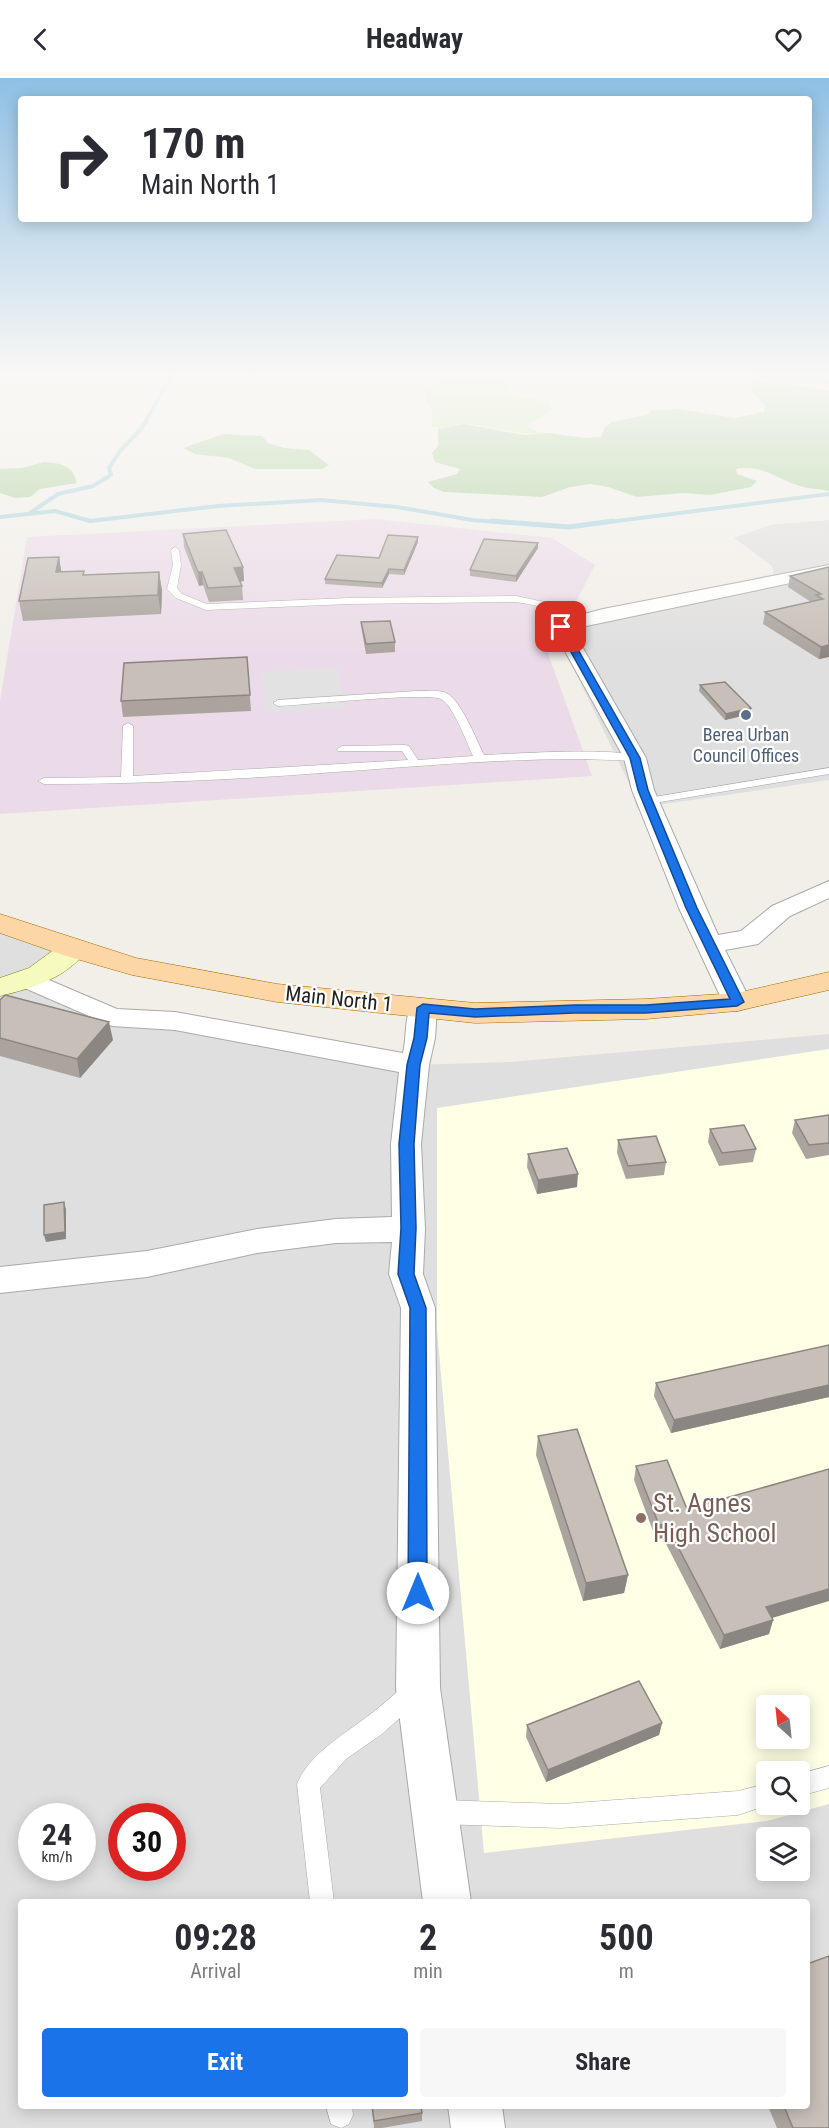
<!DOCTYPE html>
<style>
body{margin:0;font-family:"Roboto Condensed",sans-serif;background:#f7f7f7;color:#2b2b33;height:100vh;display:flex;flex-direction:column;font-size:22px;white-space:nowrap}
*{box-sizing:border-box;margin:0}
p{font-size:20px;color:#7c7c81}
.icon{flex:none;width:33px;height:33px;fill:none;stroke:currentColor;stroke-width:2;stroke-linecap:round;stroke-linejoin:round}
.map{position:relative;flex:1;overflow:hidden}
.sheet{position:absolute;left:18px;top:1821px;width:792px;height:210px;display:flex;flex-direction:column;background:#fff;border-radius:6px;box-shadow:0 3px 15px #0003}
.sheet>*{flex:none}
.top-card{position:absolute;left:18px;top:18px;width:794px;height:126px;border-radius:6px;box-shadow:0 3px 15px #0003;background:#fff;color:#2b2b33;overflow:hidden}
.needle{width:39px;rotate:333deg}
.buttons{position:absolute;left:756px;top:1617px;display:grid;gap:12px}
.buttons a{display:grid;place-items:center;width:54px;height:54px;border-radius:6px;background:#fff;box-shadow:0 3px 15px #0003;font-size:30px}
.speed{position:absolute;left:18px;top:1725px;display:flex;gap:12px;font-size:30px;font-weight:700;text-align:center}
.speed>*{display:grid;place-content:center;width:78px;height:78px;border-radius:50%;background:#fff;box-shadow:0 3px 15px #0003;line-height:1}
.speed small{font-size:15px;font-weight:400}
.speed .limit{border:9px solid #d22;background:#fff;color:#111}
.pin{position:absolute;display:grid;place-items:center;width:51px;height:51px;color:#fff;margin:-26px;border-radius:12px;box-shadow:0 3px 9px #0006}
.me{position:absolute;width:66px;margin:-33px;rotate:0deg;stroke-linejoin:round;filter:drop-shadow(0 0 4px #0008)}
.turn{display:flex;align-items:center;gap:21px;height:126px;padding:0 24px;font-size:27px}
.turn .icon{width:78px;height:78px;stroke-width:2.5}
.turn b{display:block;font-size:42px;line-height:51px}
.eta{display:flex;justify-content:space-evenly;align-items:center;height:102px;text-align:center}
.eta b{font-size:36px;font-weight:700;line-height:42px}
.primary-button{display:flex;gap:12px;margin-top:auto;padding:12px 24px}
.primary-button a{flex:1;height:69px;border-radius:6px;background:#1a73e8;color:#fff;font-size:24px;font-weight:700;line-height:69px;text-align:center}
.primary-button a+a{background:#f7f7f7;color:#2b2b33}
header{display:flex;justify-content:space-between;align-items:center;height:78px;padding:0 24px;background:#fff;font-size:27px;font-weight:700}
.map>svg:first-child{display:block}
.residential{fill:#e0dfdf;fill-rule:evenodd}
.industrial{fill:#ebdbe8}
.education{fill:#ffffe5;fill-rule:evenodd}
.grass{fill:#cdebb0}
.forest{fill:#add19e}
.parking{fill:#e2e2e2}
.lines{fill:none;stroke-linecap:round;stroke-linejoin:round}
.stream-far1{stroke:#aad3df;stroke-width:4}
.stream{stroke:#aad3df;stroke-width:5}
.lane-casing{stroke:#a9a9a9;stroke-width:1}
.street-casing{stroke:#a9a9a9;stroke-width:2}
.secondary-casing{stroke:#707d05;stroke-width:1}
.primary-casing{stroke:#a06b00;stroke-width:1}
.lane{fill:#fff;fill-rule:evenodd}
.street{fill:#fff;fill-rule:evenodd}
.secondary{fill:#f7fabf;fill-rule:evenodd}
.primary{fill:#fcd6a4;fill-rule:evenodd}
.wall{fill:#aba49e}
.shaded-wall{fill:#8b8681}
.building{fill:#c7bfb8;stroke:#8b8681;stroke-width:1.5}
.route{fill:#1a73e8;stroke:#114b97;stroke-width:1.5}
.service-dot{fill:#5c6f8a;stroke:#fff;stroke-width:2}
.education-dot{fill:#8d6e63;stroke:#fff;stroke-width:2}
.labels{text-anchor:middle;stroke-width:4.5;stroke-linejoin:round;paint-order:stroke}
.far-service-label{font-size:18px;fill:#4e5e75;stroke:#fff}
.street-label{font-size:21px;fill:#222;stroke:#fff}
.near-education-label{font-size:26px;fill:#785e54;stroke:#fff;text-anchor:start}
</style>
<header><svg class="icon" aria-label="back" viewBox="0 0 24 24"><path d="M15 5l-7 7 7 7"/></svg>Headway<svg class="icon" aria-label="heart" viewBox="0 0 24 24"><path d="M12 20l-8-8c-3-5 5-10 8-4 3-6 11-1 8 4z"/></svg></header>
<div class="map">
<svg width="829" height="2050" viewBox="0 0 829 2050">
<rect width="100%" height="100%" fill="#f2efe9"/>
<path class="residential" d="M829 442V702L637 730 628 703 554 550 578 537 774 496 772 488 734 460 771 447Z
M0 845 73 871 31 902 112 939 414 987 510 984 829 956V2050H0ZM766 1628H800V1660H766ZM766 1694H800V1726H766ZM32 1738H82V1790H32ZM122 1738H172V1790H122ZM766 1760H800V1792H766ZM21 1824H807V2028H21Z"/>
<path class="industrial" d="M376 441 552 460 595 487 577 522 536 542 592 698 0 736V623L27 459Z"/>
<path class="education" d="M829 971V1726L767 1743 484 1775 437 1252V1030ZM766 1628H800V1660H766ZM766 1694H800V1726H766Z"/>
<path class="grass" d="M469 293H516L507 299 511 317 549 324 552 332 527 348 540 355C511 357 488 345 464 346 451 346 443 353 431 347L433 333 427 324 425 315 440 303 466 299Z"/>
<path class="forest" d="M743 293H829V306C802 304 767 305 743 293Z
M754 304 799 307 829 313V413C820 411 809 411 800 408 777 401 762 386 736 391L737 396 757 403 751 409 710 417 684 415 637 419 608 409 590 406 570 409 542 419 444 414 434 410 428 404 457 396 460 391 435 384 432 375 438 368V351L464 346 524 357 548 355 585 360 601 359 604 350 611 344 647 337 653 332 679 331 735 340 764 334 765 328 751 313Z
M224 356 262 358 268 365 284 370 309 372 329 387 322 391H255L229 380 195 376 183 370Z
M44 384C60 385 73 387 77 405L40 411 30 419 15 420 0 415V391L22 390Z"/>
<path class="parking" d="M338 590 344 630 264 634 262 594Z"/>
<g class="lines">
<path class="stream-far1" d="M30 435 58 416 93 408 111 397 109 390 120 373 142 350 174 293
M0 439 55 433 90 443 218 428 321 422 397 429 472 442 512 445
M601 445 829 416"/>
<path class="stream" d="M492 443 569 449 613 443"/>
<defs>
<path id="lane" d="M175 469 179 472 181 487 177 510 182 516 207 526 349 520 516 518 549 525 556 530 566 548 558 550C544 526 543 529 516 524L349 526 206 532 176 520 167 511 173 487 171 472Z
M416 613C425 613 436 612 444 614 460 619 477 663 484 677 508 676 626 668 641 680L635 683C530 677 426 688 321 695 229 702 137 706 44 706L38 703 44 700 121 699 123 648 128 645 133 648V698L408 682 402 673H338L337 671 342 668 405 667 409 668 418 682 473 678C467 665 453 627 441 621 428 614 302 627 278 628L273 625 278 622Z
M829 690V696L648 726 642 723 648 720Z
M412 1604 420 1608 423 1615 420 1622 382 1656 346 1681 320 1710 334 1824H310L297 1706C309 1677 340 1659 364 1641 378 1631 391 1619 404 1608Z
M829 1688V1710L800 1718V1696Z
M766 1706V1726H771L738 1737 561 1750 438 1746 430 1742 426 1734 430 1726 438 1722 561 1726 738 1713Z
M326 2028H352L353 2037 349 2046 341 2050 331 2046Z"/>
<path id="street" d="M829 487V497L572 551 646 680 654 712 718 857 741 853 772 828 829 803V820L790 838 758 866 725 872 751 924 747 930 737 933 727 930 723 924 679 830 632 712 624 680 551 548 554 544 603 531Z
M30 894 117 931 175 934 403 975C407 960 404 937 413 924L423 921 433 924 437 930 435 960 429 987 421 1066 425 1151 423 1196 435 1230 440 1610 471 1824H423L396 1610 401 1230 389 1196 392 1164 336 1165 257 1175 147 1199 0 1215V1189L147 1173 257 1151 336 1141 392 1139 391 1066 399 994 175 952 112 948 20 908 16 902 20 896Z
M448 2028H502L505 2050H451Z"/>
<path id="secondary" d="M73 862 83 865 88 871C67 900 33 910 0 918V900L29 890 63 865Z"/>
<path id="primary" d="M0 836 136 880 277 906 475 925 646 921 737 915 829 894V912L737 933 646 941 475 945 277 924 132 897 63 877 0 855Z"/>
</defs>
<use href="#lane" class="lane-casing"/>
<use href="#street" class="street-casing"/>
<use href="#secondary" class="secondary-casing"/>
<use href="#primary" class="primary-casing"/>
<use href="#lane" class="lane"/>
<use href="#street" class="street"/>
<use href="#secondary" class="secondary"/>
<use href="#primary" class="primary"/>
</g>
<path class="wall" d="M183 456 243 489 244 503 240 504 242 508 243 522 209 524 203 507 199 508 184 469Z
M418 459V464L404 497 389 496 382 510 325 506V501L379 480Z
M538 470 516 504 470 498V492Z
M59 479 61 494 85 497 159 494 162 513 161 536 23 543 19 523Z
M829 489V579L819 581 763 546 765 534 811 524 788 509 790 498Z
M361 544 395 564V574L366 576 362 554Z
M247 579 251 633 123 639 121 623Z
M700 607 751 630 750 636 725 642 699 613Z
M0 922 113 962 80 1000 0 978Z
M829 1037V1077L806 1081 792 1055 795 1042Z
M710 1051 756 1071 753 1084 719 1088 708 1064Z
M618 1062 666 1084 664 1097 626 1101 617 1075Z
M528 1076 577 1109 537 1116 527 1089Z
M829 1267V1319L671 1355 654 1318 656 1305Z
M538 1358 628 1497 624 1515 583 1523 536 1377Z
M636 1388 687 1431 772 1540 773 1542 769 1556 720 1571 663 1460 656 1461 634 1402Z
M662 1645 659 1657 546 1704 526 1659 527 1647Z
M372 2028 422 2035V2043L382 2050H374Z
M768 2028H807L829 2050H777Z"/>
<path class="shaded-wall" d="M418 459V464L404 497V492Z
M538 465V470L516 504V498Z
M59 479 62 498 56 494Z
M243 489 244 503 235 504 234 490Z
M389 491V496L382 510V505Z
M159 494 162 513 161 536 158 517Z
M198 494H202L203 507 199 508Z
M829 567V579L819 581 821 569Z
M751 630 750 636 725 642 726 636Z
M109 944 113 962 80 1000 77 981Z
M578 1096 577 1109 537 1116 538 1102Z
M64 1124 66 1131V1161L46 1164 44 1157Z
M829 1307V1319L671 1355 674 1342Z
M666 1446 663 1460 656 1461 659 1447Z
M628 1497 624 1515 583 1523 586 1505Z
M829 1511V1523L762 1543 766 1529Z
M773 1542 769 1556 720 1571 724 1557Z
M662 1645 659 1657 546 1704 548 1692Z"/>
<path class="building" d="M226 452 243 489 234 490 242 508 208 510 202 494H198L183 456Z
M388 457 418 459 404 492 389 491 382 505 325 501 337 477 379 480Z
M484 461 538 465 516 498 470 492Z
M59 479 56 494 84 493 83 497 159 494 158 517 19 523 28 480Z
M829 489V567L821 569 765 534 823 521 816 517 821 516 790 498Z
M390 543 395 564 366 566 361 544Z
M247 579 250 617 121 623 124 585Z
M725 604 751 630 726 636 700 607Z
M5 917 109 944 77 981 0 960V922Z
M829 1037V1065L809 1067 795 1042Z
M744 1047 756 1071 722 1075 710 1051Z
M656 1058 666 1084 628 1088 618 1062Z
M567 1070 578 1096 538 1102 528 1076Z
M64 1124 65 1154 44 1157V1127Z
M829 1267V1307L674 1342 656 1305Z
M577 1351 628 1497 586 1505 538 1358Z
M667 1382 687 1431 829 1391V1511L766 1529 773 1542 724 1557 666 1446 659 1447 636 1388Z
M639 1603 662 1645 548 1692 527 1647Z
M829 1878V2050H793L784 2028H807V1886Z
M372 2028H421L422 2035 374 2043Z"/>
<linearGradient id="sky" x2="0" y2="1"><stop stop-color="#8fc0e4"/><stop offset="0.51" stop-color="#f9f8f5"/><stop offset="1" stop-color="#f9f8f5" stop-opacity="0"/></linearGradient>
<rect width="829" height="580" fill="url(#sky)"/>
<path class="route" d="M561 546 565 549 640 680 648 712 697 830 744 924 737 928 646 935H575L475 939 429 935 427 960 420 987 414 1066 416 1150 414 1196 426 1230 427 1515 424 1521 418 1523 411 1521 408 1515 410 1230 398 1196 401 1150 399 1066 407 987 414 960 417 930 423 926 475 931 575 927H646L730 921 686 830 638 712 630 680 557 549Z"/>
<circle class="service-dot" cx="746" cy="637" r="6"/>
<circle class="education-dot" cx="641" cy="1440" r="6"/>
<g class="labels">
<g class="far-service-label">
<text x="746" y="663">Berea Urban<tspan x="746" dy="21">Council Offices</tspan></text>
</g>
<g class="street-label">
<text transform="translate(339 921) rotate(6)" y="7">Main North 1</text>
</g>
<g class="near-education-label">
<text x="653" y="1434">St. Agnes<tspan x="653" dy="30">High School</tspan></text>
</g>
</g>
</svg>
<div class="buttons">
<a><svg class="needle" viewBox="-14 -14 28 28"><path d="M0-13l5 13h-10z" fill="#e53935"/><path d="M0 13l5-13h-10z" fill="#7c7c81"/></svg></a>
<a><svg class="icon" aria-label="search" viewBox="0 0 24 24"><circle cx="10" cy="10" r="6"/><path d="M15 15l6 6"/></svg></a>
<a><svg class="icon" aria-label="layers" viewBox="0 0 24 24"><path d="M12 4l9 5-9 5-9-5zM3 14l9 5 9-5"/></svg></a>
</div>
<div class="speed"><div>24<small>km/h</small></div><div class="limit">30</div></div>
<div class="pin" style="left:561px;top:549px;background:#d93025"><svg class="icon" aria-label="arrive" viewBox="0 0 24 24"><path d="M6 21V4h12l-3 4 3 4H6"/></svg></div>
<svg class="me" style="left:418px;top:1515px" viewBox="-20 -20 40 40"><circle r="19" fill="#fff"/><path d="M0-13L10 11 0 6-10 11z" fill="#1a73e8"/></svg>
<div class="top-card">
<div class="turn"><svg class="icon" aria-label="right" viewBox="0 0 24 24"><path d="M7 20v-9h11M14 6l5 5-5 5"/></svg><div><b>170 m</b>Main North 1</div></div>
</div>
<section class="sheet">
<div class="eta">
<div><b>09:28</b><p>Arrival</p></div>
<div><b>2</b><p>min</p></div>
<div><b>500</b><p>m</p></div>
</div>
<div class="primary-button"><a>Exit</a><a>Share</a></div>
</section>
</div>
